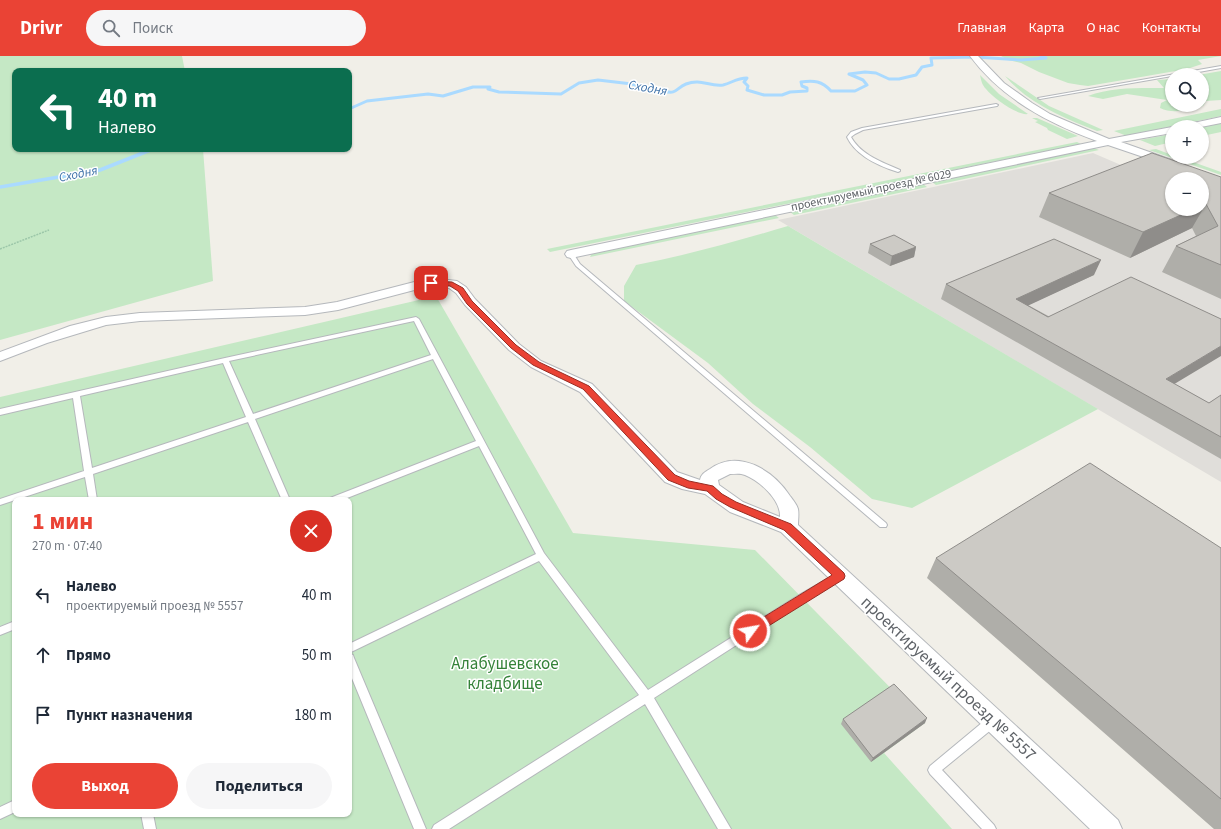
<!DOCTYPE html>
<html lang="ru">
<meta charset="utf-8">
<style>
body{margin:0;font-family:"Source Sans 3",sans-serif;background:#f6f6f7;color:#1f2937;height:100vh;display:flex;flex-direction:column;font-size:15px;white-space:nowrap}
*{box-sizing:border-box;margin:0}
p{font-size:13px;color:#747a83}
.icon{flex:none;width:22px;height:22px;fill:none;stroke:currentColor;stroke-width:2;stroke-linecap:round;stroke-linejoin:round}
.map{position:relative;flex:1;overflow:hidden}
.sheet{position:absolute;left:12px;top:441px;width:340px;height:320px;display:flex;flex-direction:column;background:#fff;border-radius:8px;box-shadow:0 1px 3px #0004}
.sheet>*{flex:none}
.top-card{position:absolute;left:12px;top:12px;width:340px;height:84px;border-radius:8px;box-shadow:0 1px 3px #0004;background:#0b6e4f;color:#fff;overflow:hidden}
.fabs{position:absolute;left:1165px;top:12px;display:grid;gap:8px}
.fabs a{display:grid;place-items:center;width:44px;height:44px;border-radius:50%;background:#fff;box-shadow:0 1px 3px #0004;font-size:20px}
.pin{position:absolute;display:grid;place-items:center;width:34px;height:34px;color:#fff;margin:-17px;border-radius:8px;box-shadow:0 2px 6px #0006}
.me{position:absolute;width:44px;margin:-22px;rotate:58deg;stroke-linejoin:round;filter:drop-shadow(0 0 3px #0008)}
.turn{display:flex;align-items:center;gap:14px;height:84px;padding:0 20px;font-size:18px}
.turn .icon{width:52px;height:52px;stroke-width:2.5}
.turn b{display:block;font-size:28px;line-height:34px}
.round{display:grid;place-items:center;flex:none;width:42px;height:42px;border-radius:21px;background:#f6f6f7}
.headline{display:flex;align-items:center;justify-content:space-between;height:68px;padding:0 20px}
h1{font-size:24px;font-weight:700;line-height:30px;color:#ea4335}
.button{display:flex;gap:8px;margin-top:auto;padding:8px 20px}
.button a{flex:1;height:46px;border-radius:24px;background:#ea4335;color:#fff;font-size:16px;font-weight:700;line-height:46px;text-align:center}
.button a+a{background:#f6f6f7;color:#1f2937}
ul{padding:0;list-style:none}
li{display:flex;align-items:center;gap:12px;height:60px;padding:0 20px}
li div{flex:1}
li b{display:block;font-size:15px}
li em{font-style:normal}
header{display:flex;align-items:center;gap:24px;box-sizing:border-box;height:56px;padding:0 20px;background:#ea4335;color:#fff}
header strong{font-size:19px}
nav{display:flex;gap:22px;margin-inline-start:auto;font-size:14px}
.search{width:280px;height:36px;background:#f6f6f7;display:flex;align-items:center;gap:10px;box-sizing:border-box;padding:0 14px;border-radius:22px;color:#747a83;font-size:15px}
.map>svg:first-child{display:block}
.industrial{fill:#e0deda}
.green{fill:#c5e8c5;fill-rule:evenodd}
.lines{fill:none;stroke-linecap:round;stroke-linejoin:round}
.stream-far1{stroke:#aadaff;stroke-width:3}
.stream{stroke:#aadaff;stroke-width:3.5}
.service-casing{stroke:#b5b8bc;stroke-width:2}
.minor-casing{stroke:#b5b8bc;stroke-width:2}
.path{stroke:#9cc7a9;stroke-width:1.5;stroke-dasharray:2 1;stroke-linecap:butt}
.service{fill:#fff;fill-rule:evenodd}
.minor{fill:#fff;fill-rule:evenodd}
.wall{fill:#afaea9}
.shaded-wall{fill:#8f8d8a}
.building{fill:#cccac5;stroke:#8f8d8a}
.route{fill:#ea4335;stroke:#982c22}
.labels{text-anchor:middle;stroke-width:3;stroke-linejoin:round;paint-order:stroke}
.far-street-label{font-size:12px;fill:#5f6368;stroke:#fff}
.far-water-label{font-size:13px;font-style:italic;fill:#4174aa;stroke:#fff}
.near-park-label{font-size:17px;fill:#348238;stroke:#fff}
.near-street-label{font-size:17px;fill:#5f6368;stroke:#fff}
</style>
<header>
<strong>Drivr</strong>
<div class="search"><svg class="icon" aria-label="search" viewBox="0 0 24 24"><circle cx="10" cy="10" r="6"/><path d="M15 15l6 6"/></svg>Поиск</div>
<nav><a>Главная</a><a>Карта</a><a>О нас</a><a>Контакты</a></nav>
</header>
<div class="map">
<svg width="1221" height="773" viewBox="0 0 1221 773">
<rect width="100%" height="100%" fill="#f1efe8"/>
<path class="industrial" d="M1093 97 1121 109H1137L1172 123V153H1202L1221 140V426L778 164Z"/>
<path class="green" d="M0 0H182L185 15H15V93H203L213 225 0 284Z
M1001 0H1221L1198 4 1202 8 1187 13 1141 21 1088 30 1080 29 1068 27 1039 16 1021 7 1008 4Z
M1221 15V44L1206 45 1203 50C1189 53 1174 59 1160 52L1161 47 1167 44 1127 38 1103 43 1088 40C1111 31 1139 32 1164 32L1157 24 1172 23V49H1202V19H1198Z
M980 19 999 38 1028 58C1018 60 993 42 986 33 982 29 981 24 980 19Z
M1005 20 1049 50 1103 74 1097 75C1064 62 1029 48 1005 20Z
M1221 53V60L1127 80 1114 75Z
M1032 62H1037L1078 80 1067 83 1048 74 1047 72 1035 66 1038 65Z
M1221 67V76L1202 80V71Z
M1172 78V86L1155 90 1140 84Z
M1077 86 1081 88 550 196 547 193Z
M1094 92 1099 94 936 129 932 126Z
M1156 93 1172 99V101H1179L1221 116V119L1149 94Z
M923 128 927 131 794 159 790 156Z
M775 159 779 162 590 201 592 197Z
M788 170 1098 353 912 452 872 443 810 391 753 348 708 307 624 245V230L636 209C688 199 738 185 788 170Z
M436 240 573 477 755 494 925 667 884 697 952 773H0V341ZM15 444H349V758H15Z"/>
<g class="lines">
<path class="stream-far1" d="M349 53 367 45 428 38 443 40 473 31H490L488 33 499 36 561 38 579 27 598 24 632 28 647 33H663L664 35C677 39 676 32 686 28 701 22 709 31 723 29 732 27 736 22 747 22L744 26 748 30 747 34 764 39H782L790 36 807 35V32L802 30 801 26C814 24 822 25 831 35H855L867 29 863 24 849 18 865 16 876 17 889 23H899L916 19 922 11 932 9 931 2 975 1 1021 4 1046 2 1041 0"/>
<path class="stream" d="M0 131 100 114 153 93"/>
<defs>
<path id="service" d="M1221 10V12L1182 19H1172V20L1040 43 1038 42Z
M996 48 998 49 997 50 863 74 855 78 851 81C861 99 882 106 900 114V115L898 116C879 110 856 100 847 81L851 76 862 72Z
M571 196 573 197 580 208 886 467 887 469 886 471H880L576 210 568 198Z
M416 261 419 263 544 497 648 634 799 539 837 517 840 516 843 517 845 520 843 523 805 545 654 642 731 773H718L645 648 449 773H432L434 769 639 639 539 505 349 597 353 599 354 602 426 773H414L349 615V588L536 498 479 390 342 444H329L330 442 476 385 433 303 255 363 290 444H282L248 366 93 418 97 444H89L85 421 0 449V443L84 415 73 342 0 359V353L225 302ZM414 265 431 299 253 358 229 305ZM223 307 246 361 92 412 80 340Z
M15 565V573L0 579V571Z
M993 660 997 661 999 665 997 669 942 714 994 769 996 773H982L930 718 928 714 930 710 989 661Z
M15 744V756L0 763V751Z
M141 758H153L156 773H144Z"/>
<path id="minor" d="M970 0H978L1004 27 1032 47 1050 58 1090 75 1109 83 1172 71V77L1121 86 1172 104 1173 106 1168 109 1164 108 1108 89 571 202 567 201 565 198 567 195 571 194 1097 85C1048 67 1002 43 970 0Z
M1221 61V67L1201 71H1182L1184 69Z
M440 223 457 225 466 231 475 243 519 288 541 305 592 328 677 416 700 424C701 418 705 416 710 413 739 392 774 415 790 440 793 444 797 449 798 453 799 458 798 464 798 469L1118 764 1122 773H1090L781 476 730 456 705 438 682 433 665 426 580 336 531 311 509 294 465 249 456 237 449 232H422L338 254 305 259 140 265 106 269 47 287 0 305V296L70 270 106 261 140 257 305 251 337 246 422 224ZM730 418C735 418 740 417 745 419 760 425 781 444 780 461L743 446 719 429 718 424Z"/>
</defs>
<use href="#service" class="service-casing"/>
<use href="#minor" class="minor-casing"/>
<path class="path" d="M0 193 49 174"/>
<use href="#service" class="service"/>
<use href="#minor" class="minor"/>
</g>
<path class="wall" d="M1221 121V243L1162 216 1176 190 1196 180 1192 172 1130 202 1039 161 1049 137Z
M870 188 916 191 914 201 890 210 868 197Z
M1094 219 1028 249 1209 347 1221 339V403L941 243 946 228Z
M1221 492V773H1214L927 522 936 502Z
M843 663 925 667 871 706 841 668Z"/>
<path class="shaded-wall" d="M1206 148 1192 172 1130 202 1143 176 1194 153H1202V150Z
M916 191 914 201 890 210 892 200Z
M1101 204 1094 219 1010 258 1016 243Z
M1221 290V300L1156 339 1166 323Z
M927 662 925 667 871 706 873 702Z"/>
<path class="building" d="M1152 97 1221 121V209L1176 190 1218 170 1206 148 1202 150V123H1172V153H1194L1143 176 1049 137Z
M894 179 916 191 892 200 870 188Z
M1054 183 1101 204 1016 243 1048 261 1131 221 1221 263V290L1166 323 1209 347 1221 339V381L946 228Z
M1090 407 1221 492V743L936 502Z
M894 628 927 662 873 702 843 663Z"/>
<path class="route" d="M431 225 452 226 463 232 472 245 516 289 539 306 589 330 675 419 689 425 713 430 722 438 736 446 791 468 844 517 845 520 844 523 754 579 750 580 746 579 745 575 746 572 832 519 784 474 730 451 716 443 707 435 688 432 668 424 583 333 533 309 511 292 467 248 458 235 450 230 428 229V226Z"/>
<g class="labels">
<g class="far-street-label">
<text transform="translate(871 134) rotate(-12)" y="4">проектируемый проезд № 6029</text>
</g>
<g class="far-water-label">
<text transform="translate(648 31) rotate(10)" y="5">Сходня</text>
<text transform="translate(78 117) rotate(-11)" y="5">Сходня</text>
</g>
<g class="near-park-label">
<text x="505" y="613">Алабушевское<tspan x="505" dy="20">кладбище</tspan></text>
</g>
<g class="near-street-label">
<text transform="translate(949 622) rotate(43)" y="6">проектируемый проезд № 5557</text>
</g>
</g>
</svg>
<div class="fabs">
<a><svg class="icon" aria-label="search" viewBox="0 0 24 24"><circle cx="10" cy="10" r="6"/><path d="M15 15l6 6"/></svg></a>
<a>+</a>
<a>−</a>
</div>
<div class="pin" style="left:431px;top:227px;background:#d93025"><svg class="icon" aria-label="arrive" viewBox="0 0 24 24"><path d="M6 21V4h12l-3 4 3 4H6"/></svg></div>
<svg class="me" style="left:750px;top:575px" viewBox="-20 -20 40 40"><circle r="17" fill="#ea4335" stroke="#fff" stroke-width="3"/><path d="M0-11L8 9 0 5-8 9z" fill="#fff"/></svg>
<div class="top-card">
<div class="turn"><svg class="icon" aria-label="left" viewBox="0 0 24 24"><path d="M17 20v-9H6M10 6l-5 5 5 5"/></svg><div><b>40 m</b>Налево</div></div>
</div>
<section class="sheet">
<div class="headline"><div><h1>1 мин</h1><p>270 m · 07:40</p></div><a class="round" style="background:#d93025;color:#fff"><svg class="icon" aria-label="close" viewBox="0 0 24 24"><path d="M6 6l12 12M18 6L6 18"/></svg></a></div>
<ul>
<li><svg class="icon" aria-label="left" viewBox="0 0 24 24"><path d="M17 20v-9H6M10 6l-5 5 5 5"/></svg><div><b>Налево</b><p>проектируемый проезд № 5557</p></div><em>40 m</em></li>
<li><svg class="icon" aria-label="ahead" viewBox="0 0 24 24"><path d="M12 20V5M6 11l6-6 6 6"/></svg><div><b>Прямо</b></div><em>50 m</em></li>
<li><svg class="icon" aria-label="arrive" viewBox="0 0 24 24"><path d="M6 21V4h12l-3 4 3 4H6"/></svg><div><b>Пункт назначения</b></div><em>180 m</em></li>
</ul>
<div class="button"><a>Выход</a><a>Поделиться</a></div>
</section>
</div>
